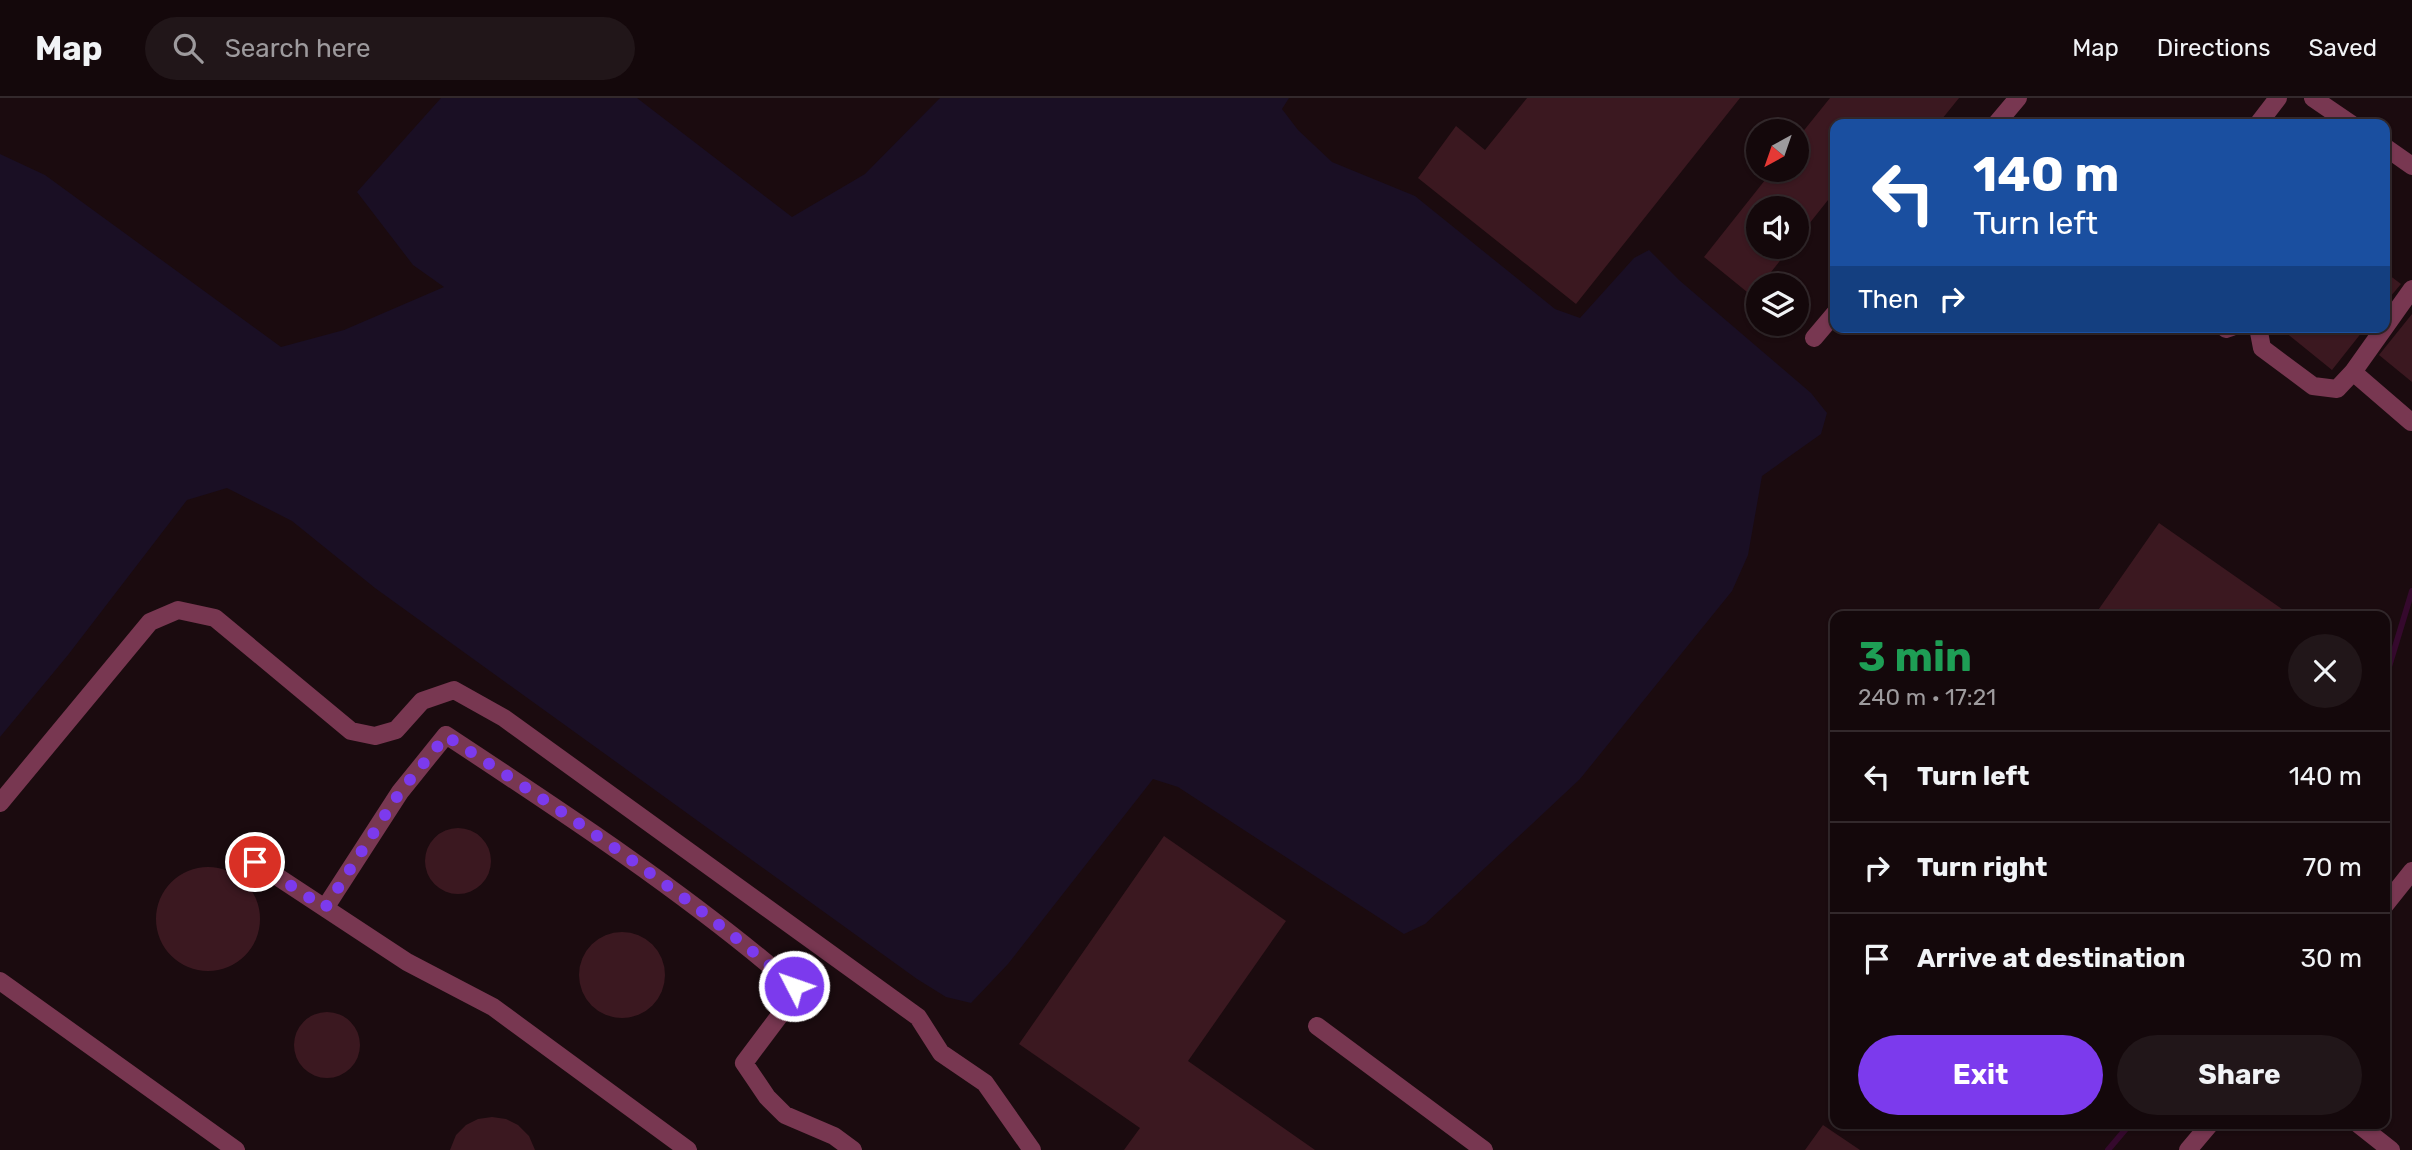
<!DOCTYPE html>
<meta charset="utf-8">
<style>
body{margin:0;font-family:Rubik,sans-serif;background:#211619;color:#f1f3f6;height:100vh;display:flex;flex-direction:column;font-size:26px;white-space:nowrap}
*{box-sizing:border-box;margin:0}
p{font-size:23px;color:#9d9a9d}
.icon{flex:none;width:38px;height:38px;fill:none;stroke:currentColor;stroke-width:2;stroke-linecap:round;stroke-linejoin:round}
.map{position:relative;flex:1;overflow:hidden}
.details{position:absolute;left:1830px;top:513px;width:560px;height:518px;display:flex;flex-direction:column;background:#14080b;border-radius:14px;box-shadow:0 2px 5px #0004,0 0 0 2px #33292c}
.details>*{flex:none}
.guide{position:absolute;left:1830px;top:21px;width:560px;height:214px;border-radius:14px;box-shadow:0 2px 5px #0004,0 0 0 2px #33292c;background:#1a4fa0;color:#fff;overflow:hidden}
.needle{width:46px;rotate:220deg}
.controls{position:absolute;left:1746px;top:21px;display:grid;gap:14px}
.controls a{display:grid;place-items:center;width:63px;height:63px;border-radius:50%;background:#14080b;box-shadow:0 2px 5px #0004,0 0 0 2px #33292c;font-size:35px}
.pin{position:absolute;display:grid;place-items:center;width:60px;height:60px;color:#fff;margin:-30px;border:4px solid #fff;border-radius:50%;box-shadow:0 2px 7px #0007}
.me{position:absolute;width:77px;margin:-38px;rotate:311deg;stroke-linejoin:round;filter:drop-shadow(0 0 5px #0008)}
.turn{display:flex;align-items:center;gap:24px;height:147px;padding:0 28px;font-size:32px}
.turn .icon{width:91px;height:91px;stroke-width:2.5}
.turn b{display:block;font-size:49px;line-height:60px}
.then{display:flex;align-items:center;height:66px;padding:0 28px;background:#0003;gap:14px;font-size:26px}
.round{display:grid;place-items:center;flex:none;width:74px;height:74px;border-radius:37px;background:#211619}
.summary{display:flex;align-items:center;justify-content:space-between;height:119px;padding:0 28px}
h1{font-size:42px;font-weight:700;line-height:52px;color:#1e9e55}
.cta{display:flex;gap:14px;margin-top:auto;padding:14px 28px}
.cta a{flex:1;height:80px;border-radius:42px;background:#7c3aed;color:#fff;font-size:28px;font-weight:700;line-height:80px;text-align:center}
.cta a+a{background:#211619;color:#f1f3f6}
ul{padding:0;list-style:none}
li{display:flex;align-items:center;gap:21px;height:91px;padding:0 28px;border-top:2px solid #33292c}
li div{flex:1}
li b{display:block;font-size:26px}
li em{font-style:normal}
header{display:flex;align-items:center;gap:42px;box-sizing:border-box;height:98px;padding:0 35px;background:#14080b;border-bottom:2px solid #33292c}
header strong{font-size:33px}
nav{display:flex;gap:38px;margin-inline-start:auto;font-size:24px}
.search{width:490px;height:63px;background:#211619;display:flex;align-items:center;gap:18px;box-sizing:border-box;padding:0 24px;border-radius:38px;color:#9d9a9d;font-size:26px}
.map>svg:first-child{display:block}
.green{fill:#1a0f24}
.lines{fill:none;stroke-linecap:round;stroke-linejoin:round}
.stream{stroke:#35092d;stroke-width:6}
.building{fill:#3b1820}
.minor{stroke:#783751;stroke-width:18}
.route{stroke:#7c3aed;stroke-width:12;stroke-dasharray:0 21.6}
</style>
<header>
<strong>Map</strong>
<div class="search"><svg class="icon" aria-label="search" viewBox="0 0 24 24"><circle cx="10" cy="10" r="6"/><path d="M15 15l6 6"/></svg>Search here</div>
<nav><a>Map</a><a>Directions</a><a>Saved</a></nav>
</header>
<div class="map">
<svg width="2412" height="1052" viewBox="0 0 2412 1052">
<rect width="100%" height="100%" fill="#1b0b0f"/>
<path class="green" d="M441 0H637L792 119 865 76 940 0H1289L1282 11 1298 32 1332 64 1415 98 1555 211 1580 220 1634 160 1649 152 1679 182 1811 295 1827 315 1821 336 1762 378 1748 457 1732 493 1580 681 1425 826 1404 836 1178 689 1153 681 1008 866 971 905 946 899 917 881 375 490 292 423 227 390 187 402 68 557 0 639V56L45 77 281 249 344 232 444 189 413 167 357 94Z"/>
<g class="lines">
<path class="stream" d="M2385 582 2412 493
M2108 1052 2130 1026"/>
</g>
<path class="building" d="M1527 0H1740L1576 206 1418 80 1456 28 1485 52Z
M1830 0H1959L1938 26H1836V92L1797 141V110H1759V149H1791L1752 198 1704 159 1773 72H1797V41Z
M2385 174 2401 186 2385 205Z
M2412 216V284L2379 257Z
M2279 229H2366L2332 272Z
M2159 425 2292 518H2094Z
M425 763a33 33 0 1 1 66 0a33 33 0 1 1-66 0Z
M1164 738 1286 823 1188 963 1315 1052H1124L1140 1030 1019 946Z
M156 821a52 52 0 1 1 104 0a52 52 0 1 1-104 0Z
M579 877a43 43 0 1 1 86 0a43 43 0 1 1-86 0Z
M294 947a33 33 0 1 1 66 0a33 33 0 1 1-66 0Z
M492 1019 506 1021 518 1027 529 1038 535 1052H450L456 1037 466 1027 478 1021Z
M1823 1027 1860 1052H1805Z"/>
<g class="lines">
<path class="minor" d="M2313 0 2351 26
M1996 26 2018 0
M2258 26 2278 0
M2385 49 2412 68
M2224 229 2226 231 2232 229
M2258 229 2262 250 2313 288 2337 291 2353 274
M2385 229 2353 274 2411 324 2412 322
M2385 229 2412 191
M1814 240 1836 214
M0 705 150 524 178 512 215 520 351 633 375 638 396 632 422 603 454 592 504 620 918 919 941 955 985 985 1032 1052
M255 764 407 864 493 909 688 1052
M2385 807 2412 773
M325 810 400 694 446 637C566 716 686 795 794 888L789 905 744 965 767 999 785 1017 834 1038 853 1052
M0 883 236 1052
M1317 928 1484 1052
M2358 1026 2391 1052
M2188 1052 2210 1026"/>
</g>
<g class="lines">
<path class="route" d="M255 764 325 810 400 694 446 638C566 715 686 795 794 888"/>
</g>
</svg>
<div class="controls">
<a><svg class="needle" viewBox="-14 -14 28 28"><path d="M0-13l5 13h-10z" fill="#e53935"/><path d="M0 13l5-13h-10z" fill="#9d9a9d"/></svg></a>
<a><svg class="icon" aria-label="sound" viewBox="0 0 24 24"><path d="M4 9h4l5-4v14l-5-4H4zM17 9q2 3 0 6"/></svg></a>
<a><svg class="icon" aria-label="layers" viewBox="0 0 24 24"><path d="M12 4l9 5-9 5-9-5zM3 14l9 5 9-5"/></svg></a>
</div>
<div class="pin" style="left:255px;top:764px;background:#d93025"><svg class="icon" aria-label="arrive" viewBox="0 0 24 24"><path d="M6 21V4h12l-3 4 3 4H6"/></svg></div>
<svg class="me" style="left:794px;top:888px" viewBox="-20 -20 40 40"><circle r="17" fill="#7c3aed" stroke="#fff" stroke-width="3"/><path d="M0-11L8 9 0 5-8 9z" fill="#fff"/></svg>
<div class="guide">
<div class="turn"><svg class="icon" aria-label="left" viewBox="0 0 24 24"><path d="M17 20v-9H6M10 6l-5 5 5 5"/></svg><div><b>140 m</b>Turn left</div></div>
<div class="then">Then<svg class="icon" aria-label="right" viewBox="0 0 24 24"><path d="M7 20v-9h11M14 6l5 5-5 5"/></svg></div>
</div>
<section class="details">
<div class="summary"><div><h1>3 min</h1><p>240 m · 17:21</p></div><a class="round"><svg class="icon" aria-label="close" viewBox="0 0 24 24"><path d="M6 6l12 12M18 6L6 18"/></svg></a></div>
<ul>
<li><svg class="icon" aria-label="left" viewBox="0 0 24 24"><path d="M17 20v-9H6M10 6l-5 5 5 5"/></svg><div><b>Turn left</b></div><em>140 m</em></li>
<li><svg class="icon" aria-label="right" viewBox="0 0 24 24"><path d="M7 20v-9h11M14 6l5 5-5 5"/></svg><div><b>Turn right</b></div><em>70 m</em></li>
<li><svg class="icon" aria-label="arrive" viewBox="0 0 24 24"><path d="M6 21V4h12l-3 4 3 4H6"/></svg><div><b>Arrive at destination</b></div><em>30 m</em></li>
</ul>
<div class="cta"><a>Exit</a><a>Share</a></div>
</section>
</div>
